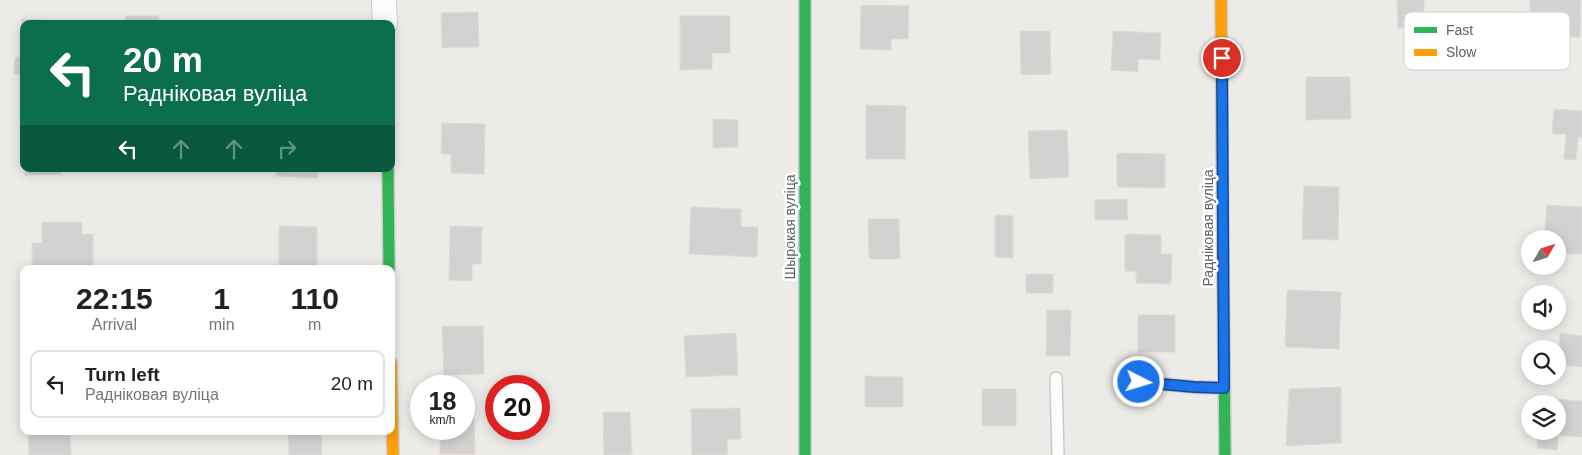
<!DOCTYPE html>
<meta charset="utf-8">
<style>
body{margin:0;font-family:Helvetica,sans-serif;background:#f2f2f2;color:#222;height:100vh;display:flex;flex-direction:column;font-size:19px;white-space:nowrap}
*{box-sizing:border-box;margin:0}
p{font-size:16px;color:#767676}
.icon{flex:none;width:28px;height:28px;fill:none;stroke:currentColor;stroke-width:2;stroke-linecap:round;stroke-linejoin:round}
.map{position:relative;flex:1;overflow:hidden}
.sheet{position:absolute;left:20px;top:265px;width:375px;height:170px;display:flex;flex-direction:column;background:#fff;border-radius:10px;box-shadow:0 2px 12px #0003}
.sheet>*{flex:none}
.top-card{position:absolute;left:20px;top:20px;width:375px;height:152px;border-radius:10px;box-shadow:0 2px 12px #0003;background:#0b6e4f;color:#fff;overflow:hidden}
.needle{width:32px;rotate:51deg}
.tools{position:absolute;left:1521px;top:230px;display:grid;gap:10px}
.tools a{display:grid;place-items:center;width:45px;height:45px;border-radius:50%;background:#fff;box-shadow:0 2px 12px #0003;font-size:25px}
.speed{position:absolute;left:410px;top:375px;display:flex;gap:10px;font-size:25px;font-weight:700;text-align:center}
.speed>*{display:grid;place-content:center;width:65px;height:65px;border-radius:50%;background:#fff;box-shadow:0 2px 12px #0003;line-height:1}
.speed small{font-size:12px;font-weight:400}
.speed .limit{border:8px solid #d22;background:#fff;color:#111}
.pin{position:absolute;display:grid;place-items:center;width:42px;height:42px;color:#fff;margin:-21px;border:2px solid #fff;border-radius:50%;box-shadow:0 1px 5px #0007}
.me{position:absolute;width:55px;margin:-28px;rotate:95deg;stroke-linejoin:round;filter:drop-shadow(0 0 4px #0008)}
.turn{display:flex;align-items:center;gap:18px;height:105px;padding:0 20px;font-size:22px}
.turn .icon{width:65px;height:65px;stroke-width:2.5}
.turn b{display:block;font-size:35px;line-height:42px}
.lanes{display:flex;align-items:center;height:48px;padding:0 20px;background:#0003;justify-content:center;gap:25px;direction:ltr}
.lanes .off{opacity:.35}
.eta{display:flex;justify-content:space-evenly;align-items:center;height:85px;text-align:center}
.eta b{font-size:30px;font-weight:700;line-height:35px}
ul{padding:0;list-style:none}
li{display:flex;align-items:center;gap:15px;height:68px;margin:0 10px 8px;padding:0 10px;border:2px solid #e0e0e0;border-radius:10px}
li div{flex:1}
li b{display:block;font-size:19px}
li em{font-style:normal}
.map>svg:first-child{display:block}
.building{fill:#d4d2d1;stroke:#dddad7}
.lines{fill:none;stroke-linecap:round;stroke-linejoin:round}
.lane-casing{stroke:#c9c9c9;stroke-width:14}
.street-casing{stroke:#c9c9c9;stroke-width:26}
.fast-casing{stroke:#c9caca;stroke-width:14}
.slow-casing{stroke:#c9caca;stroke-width:14}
.lane{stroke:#fcfcfc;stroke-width:11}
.street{stroke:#fcfcfc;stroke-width:24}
.fast{stroke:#30b455;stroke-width:11}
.slow{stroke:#ff9f0a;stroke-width:11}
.route-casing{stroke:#114b97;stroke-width:12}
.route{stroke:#1a73e8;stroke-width:9}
.labels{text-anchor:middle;stroke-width:5;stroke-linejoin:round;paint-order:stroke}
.street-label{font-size:14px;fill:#5d6367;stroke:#fff}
.key{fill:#fff;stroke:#ced0d1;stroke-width:1}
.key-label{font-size:14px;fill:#5d6367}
</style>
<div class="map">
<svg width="1582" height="455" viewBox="0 0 1582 455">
<rect width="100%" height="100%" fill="#edebe8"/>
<path class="building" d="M1397 0H1424V27L1398 28Z
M1530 0H1581L1580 37 1530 36Z
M861 5 909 6 908 39H891V50L860 49Z
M478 12 479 47 442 48 441 13Z
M125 16H159V24H125Z
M680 16H730V53H712V69L680 70Z
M22 19 63 21V24H24V75L14 74 15 58 21 56Z
M1020 31H1050L1051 74 1021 75Z
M1113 31 1161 33 1160 60 1138 59V72L1111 70Z
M1306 77H1350L1351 119 1306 120Z
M866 105 906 106 905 159H866Z
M1554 109 1582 111V138L1578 137 1576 160 1564 159 1566 134H1552Z
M713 119 738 120V147L713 148Z
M442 123 485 124 484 174 451 173V154H441Z
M1067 130 1069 177 1030 179 1028 131Z
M1117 153 1165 154V188L1117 187Z
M25 169H62V174L25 175Z
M276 169H318L317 178 276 176Z
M1304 186 1339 187 1338 240 1302 239Z
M1127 199 1128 220H1095V200Z
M1547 205 1582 207V254L1558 253V239H1544Z
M691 207 741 209V227H758L757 257 689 254Z
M995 215 1013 216V258L995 257Z
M868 219H899L900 259H869Z
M42 222H82V234H93V269H32V243H42Z
M279 226 317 227V269H279Z
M450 226 482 227 481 264H472V281L449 280Z
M1125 234 1161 235V254H1172L1171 284 1136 283V272L1125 271Z
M1026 274H1053V293H1026Z
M1287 290 1341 292 1339 349 1285 347Z
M1047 310H1071L1070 356H1046Z
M1138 315H1175V352H1138Z
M442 326H483L484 374 444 375Z
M736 333 738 375 686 377 684 336Z
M1560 333 1582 336V367L1558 364Z
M865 376 903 377V407H865Z
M1341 387V443L1286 446 1289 389Z
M982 389H1016V426H982Z
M1541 398 1582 401V437L1558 435 1557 450 1537 448 1538 431H1558V404H1540Z
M740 408 741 439 727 440 728 455H692L691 409Z
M603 412H630L632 455H604Z
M474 416 475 454H440V429H464V417Z
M28 431H70L71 455H29Z
M288 431H321L322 455H289Z"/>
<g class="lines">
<defs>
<path id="lane" d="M1056 378 1058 455
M1139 382 1194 387 1224 388"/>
<path id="street" d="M384 0 385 24"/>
<path id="fast" d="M805 0V455
M388 169 389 269
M1223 260 1225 455"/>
<path id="slow" d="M1221 0 1223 260
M391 363 393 455"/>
</defs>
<use href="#lane" class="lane-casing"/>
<use href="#street" class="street-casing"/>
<use href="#fast" class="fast-casing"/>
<use href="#slow" class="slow-casing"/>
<use href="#lane" class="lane"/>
<use href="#street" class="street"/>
<use href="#fast" class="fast"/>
<use href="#slow" class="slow"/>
</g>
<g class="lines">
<defs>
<path id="route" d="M1139 382 1194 387 1224 388 1222 58"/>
</defs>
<use href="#route" class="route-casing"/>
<use href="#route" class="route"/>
</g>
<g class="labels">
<g class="street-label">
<text transform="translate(790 227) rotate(-90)" y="5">Шырокая вуліца</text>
<text transform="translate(1208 228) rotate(-90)" y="5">Радніковая вуліца</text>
</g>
</g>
<rect x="1404" y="12" width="166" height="58" rx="8" class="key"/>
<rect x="1414" y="27" width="23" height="6" fill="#30b455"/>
<rect x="1414" y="49" width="23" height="7" fill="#ff9f0a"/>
<g class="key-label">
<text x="1446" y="35">Fast</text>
<text x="1446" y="57">Slow</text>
</g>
</svg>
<div class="tools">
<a><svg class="needle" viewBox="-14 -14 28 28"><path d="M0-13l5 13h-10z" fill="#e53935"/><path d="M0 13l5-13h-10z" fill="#767676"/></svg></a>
<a><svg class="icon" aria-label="sound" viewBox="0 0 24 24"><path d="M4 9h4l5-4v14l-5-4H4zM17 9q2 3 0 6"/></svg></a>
<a><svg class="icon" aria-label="search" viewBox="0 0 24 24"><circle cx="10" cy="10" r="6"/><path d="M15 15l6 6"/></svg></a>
<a><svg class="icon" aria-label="layers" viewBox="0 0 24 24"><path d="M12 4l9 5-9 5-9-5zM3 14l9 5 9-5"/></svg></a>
</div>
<div class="speed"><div>18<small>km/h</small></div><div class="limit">20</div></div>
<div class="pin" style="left:1222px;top:58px;background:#d93025"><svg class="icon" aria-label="arrive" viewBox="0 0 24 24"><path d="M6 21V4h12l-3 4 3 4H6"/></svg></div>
<svg class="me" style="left:1139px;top:382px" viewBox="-20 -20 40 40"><circle r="17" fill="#1a73e8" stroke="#fff" stroke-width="3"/><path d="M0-11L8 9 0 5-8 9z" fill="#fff"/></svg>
<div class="top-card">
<div class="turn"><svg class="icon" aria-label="left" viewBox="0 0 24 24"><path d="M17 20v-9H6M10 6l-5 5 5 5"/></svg><div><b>20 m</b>Радніковая вуліца</div></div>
<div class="lanes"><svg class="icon" aria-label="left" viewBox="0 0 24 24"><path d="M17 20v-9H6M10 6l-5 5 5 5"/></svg><svg class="icon off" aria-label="ahead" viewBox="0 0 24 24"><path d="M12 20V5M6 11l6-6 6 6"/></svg><svg class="icon off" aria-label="ahead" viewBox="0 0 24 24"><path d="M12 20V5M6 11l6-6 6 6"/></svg><svg class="icon off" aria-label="right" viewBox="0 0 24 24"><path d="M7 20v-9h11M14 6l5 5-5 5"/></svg></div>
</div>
<section class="sheet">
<div class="eta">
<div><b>22:15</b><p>Arrival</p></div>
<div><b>1</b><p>min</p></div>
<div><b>110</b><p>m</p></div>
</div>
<ul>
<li><svg class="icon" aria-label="left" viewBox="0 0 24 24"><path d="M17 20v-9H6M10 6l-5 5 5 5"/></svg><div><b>Turn left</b><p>Радніковая вуліца</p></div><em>20 m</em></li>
</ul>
</section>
</div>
